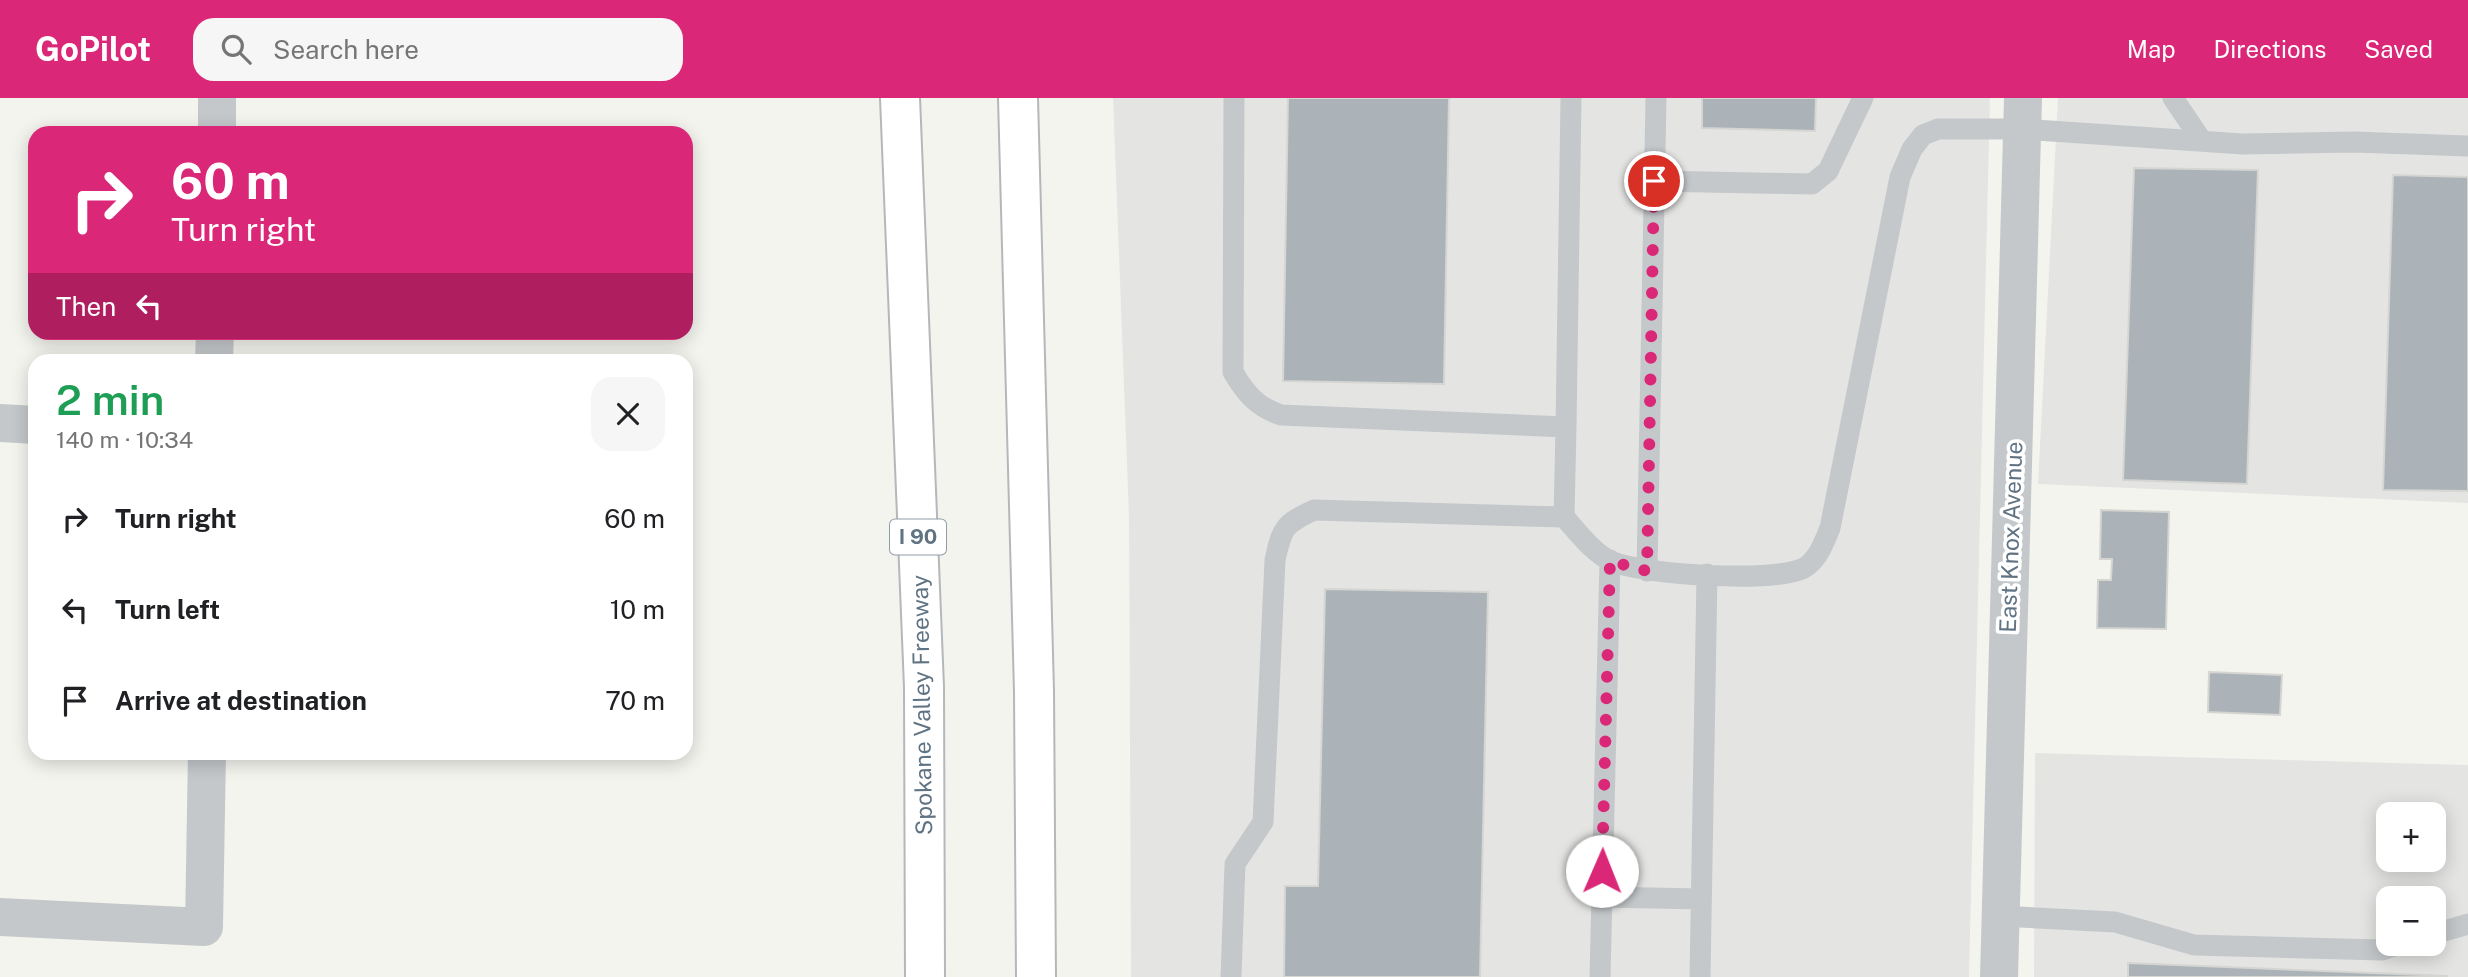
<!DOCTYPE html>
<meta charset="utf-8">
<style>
body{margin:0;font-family:"Public Sans",sans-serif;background:#f6f6f6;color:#202124;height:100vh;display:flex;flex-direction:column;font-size:26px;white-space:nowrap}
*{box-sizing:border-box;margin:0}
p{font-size:23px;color:#757577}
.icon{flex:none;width:38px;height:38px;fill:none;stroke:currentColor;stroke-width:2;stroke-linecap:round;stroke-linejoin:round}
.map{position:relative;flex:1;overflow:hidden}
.side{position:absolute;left:28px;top:256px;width:665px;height:406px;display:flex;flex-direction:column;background:#fff;border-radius:21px;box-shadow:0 4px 18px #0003}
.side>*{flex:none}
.banner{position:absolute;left:28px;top:28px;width:665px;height:214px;border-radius:21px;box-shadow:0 4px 18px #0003;background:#db2777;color:#fff;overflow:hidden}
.tools{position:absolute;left:2376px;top:704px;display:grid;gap:14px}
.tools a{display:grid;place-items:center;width:70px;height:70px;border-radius:14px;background:#fff;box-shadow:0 4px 18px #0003;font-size:35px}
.pin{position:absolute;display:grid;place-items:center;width:60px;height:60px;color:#fff;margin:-30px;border:4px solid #fff;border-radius:50%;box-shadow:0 2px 7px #0007}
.me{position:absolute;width:77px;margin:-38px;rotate:1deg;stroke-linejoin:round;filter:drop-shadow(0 0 5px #0008)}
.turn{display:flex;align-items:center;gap:24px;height:147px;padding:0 28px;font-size:32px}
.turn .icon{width:91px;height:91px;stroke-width:2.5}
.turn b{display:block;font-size:49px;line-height:60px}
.then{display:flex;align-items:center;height:66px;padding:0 28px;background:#0003;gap:14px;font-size:26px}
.round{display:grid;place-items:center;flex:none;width:74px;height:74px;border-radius:21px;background:#f6f6f6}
.headline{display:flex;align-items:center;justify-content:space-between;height:119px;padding:0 28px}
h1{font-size:42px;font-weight:600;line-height:52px;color:#1e9e55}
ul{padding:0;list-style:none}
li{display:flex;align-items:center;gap:21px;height:91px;padding:0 28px}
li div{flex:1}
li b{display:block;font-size:26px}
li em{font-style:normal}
header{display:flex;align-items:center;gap:42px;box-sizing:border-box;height:98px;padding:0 35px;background:#db2777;color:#fff}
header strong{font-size:33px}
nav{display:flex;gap:38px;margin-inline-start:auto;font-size:24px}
.search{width:490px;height:63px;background:#f6f6f6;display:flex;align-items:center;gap:18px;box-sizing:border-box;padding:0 24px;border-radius:21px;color:#757577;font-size:26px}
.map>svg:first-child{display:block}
.built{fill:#e4e5e3;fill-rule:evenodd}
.building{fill:#abb3b8;stroke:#d5d5d2;stroke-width:2}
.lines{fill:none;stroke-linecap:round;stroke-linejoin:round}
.motorway-casing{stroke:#b4b8bb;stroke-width:42}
.service{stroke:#c5c8cb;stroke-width:21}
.minor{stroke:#c5c8cb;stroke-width:38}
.motorway{stroke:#fff;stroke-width:38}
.route{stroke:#db2777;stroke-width:12;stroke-dasharray:0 21.6}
.labels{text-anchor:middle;stroke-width:7;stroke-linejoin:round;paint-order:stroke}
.shield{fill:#fff;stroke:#909da8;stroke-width:2}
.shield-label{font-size:21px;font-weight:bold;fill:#607383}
.street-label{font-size:23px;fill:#607383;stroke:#fff}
</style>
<header>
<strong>GoPilot</strong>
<div class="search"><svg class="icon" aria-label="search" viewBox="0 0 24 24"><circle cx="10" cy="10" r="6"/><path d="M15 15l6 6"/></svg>Search here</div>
<nav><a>Map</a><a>Directions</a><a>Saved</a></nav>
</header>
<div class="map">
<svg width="2468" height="879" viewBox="0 0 2468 879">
<rect width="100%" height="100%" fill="#f4f4ef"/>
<path class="built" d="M1113 0H1990L1969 879H1131L1129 419Z
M2058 0H2468V405L2038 386Z
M2035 655 2468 667V879H2034ZM2389 716H2434V761H2389ZM2389 800H2434V845H2389Z"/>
<path class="building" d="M1288 0H1449L1444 286 1283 283Z
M1702 0H1816L1815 33 1702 30Z
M2134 70 2258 72 2247 386 2123 382Z
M2393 77 2468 79V393L2383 392Z
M2101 412 2169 414 2166 531 2097 530 2098 482H2111L2112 461H2100Z
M1325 491 1488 494 1480 879H1284L1285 788H1318Z
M2209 574 2282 577 2280 617 2208 614Z
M2128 865 2447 878V879H2128Z"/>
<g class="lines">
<defs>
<path id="motorway" d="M900 0 924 589 925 879
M1018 0 1034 593 1036 879"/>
</defs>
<use href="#motorway" class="motorway-casing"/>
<path class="service" d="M1234 0 1233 274C1246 296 1257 309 1281 317L1566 329 1571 0
M2173 0 2202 43
M1654 83 1812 86 1828 73 1863 0
M1566 329 1564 419C1577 433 1593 455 1611 463 1642 477 1774 485 1804 470 1818 462 1824 444 1830 430L1900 79 1912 51 1923 37 1938 31H2022L2243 46 2354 44 2468 48
M1647 473 1656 0
M1602 799 1701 801
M2000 818 2115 824 2194 847 2382 852 2403 845
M2434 836 2468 826
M1231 879 1235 766 1263 724 1275 462C1282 430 1284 426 1314 412L1564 419
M1600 879 1610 462
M1700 879 1707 476"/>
<path class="minor" d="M217 35V0
M214 262 215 234
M0 325 35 327
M0 819 204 829 207 654
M1999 879 2023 0"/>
<use href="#motorway" class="motorway"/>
</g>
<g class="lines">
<path class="route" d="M1602 773 1610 463 1647 473 1654 83"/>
</g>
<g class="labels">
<rect class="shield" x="890" y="421.5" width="56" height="35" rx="5"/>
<g class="shield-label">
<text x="918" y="446">I 90</text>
</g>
<g class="street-label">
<text transform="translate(2011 439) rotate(-88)" y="8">East Knox Avenue</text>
<text transform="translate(922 607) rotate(-91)" y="8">Spokane Valley Freeway</text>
</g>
</g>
</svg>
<div class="tools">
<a>+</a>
<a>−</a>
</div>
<div class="pin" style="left:1654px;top:83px;background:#d93025"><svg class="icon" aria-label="arrive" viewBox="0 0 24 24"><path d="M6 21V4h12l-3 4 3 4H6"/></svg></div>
<svg class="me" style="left:1602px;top:773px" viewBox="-20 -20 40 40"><circle r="19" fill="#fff"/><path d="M0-13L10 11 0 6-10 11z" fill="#db2777"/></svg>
<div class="banner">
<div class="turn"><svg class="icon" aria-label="right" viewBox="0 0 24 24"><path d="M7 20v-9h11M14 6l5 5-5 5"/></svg><div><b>60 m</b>Turn right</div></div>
<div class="then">Then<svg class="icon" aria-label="left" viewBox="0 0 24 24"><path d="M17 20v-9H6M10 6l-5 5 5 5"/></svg></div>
</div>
<section class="side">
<div class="headline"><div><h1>2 min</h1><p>140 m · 10:34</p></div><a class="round"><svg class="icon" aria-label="close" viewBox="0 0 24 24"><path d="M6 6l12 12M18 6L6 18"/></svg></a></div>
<ul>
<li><svg class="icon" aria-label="right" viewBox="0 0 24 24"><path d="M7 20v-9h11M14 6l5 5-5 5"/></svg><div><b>Turn right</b></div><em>60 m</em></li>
<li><svg class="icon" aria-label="left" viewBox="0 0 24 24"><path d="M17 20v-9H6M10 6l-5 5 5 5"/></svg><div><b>Turn left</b></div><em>10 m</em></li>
<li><svg class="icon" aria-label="arrive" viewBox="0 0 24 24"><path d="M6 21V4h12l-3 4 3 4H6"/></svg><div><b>Arrive at destination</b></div><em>70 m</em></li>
</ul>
</section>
</div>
